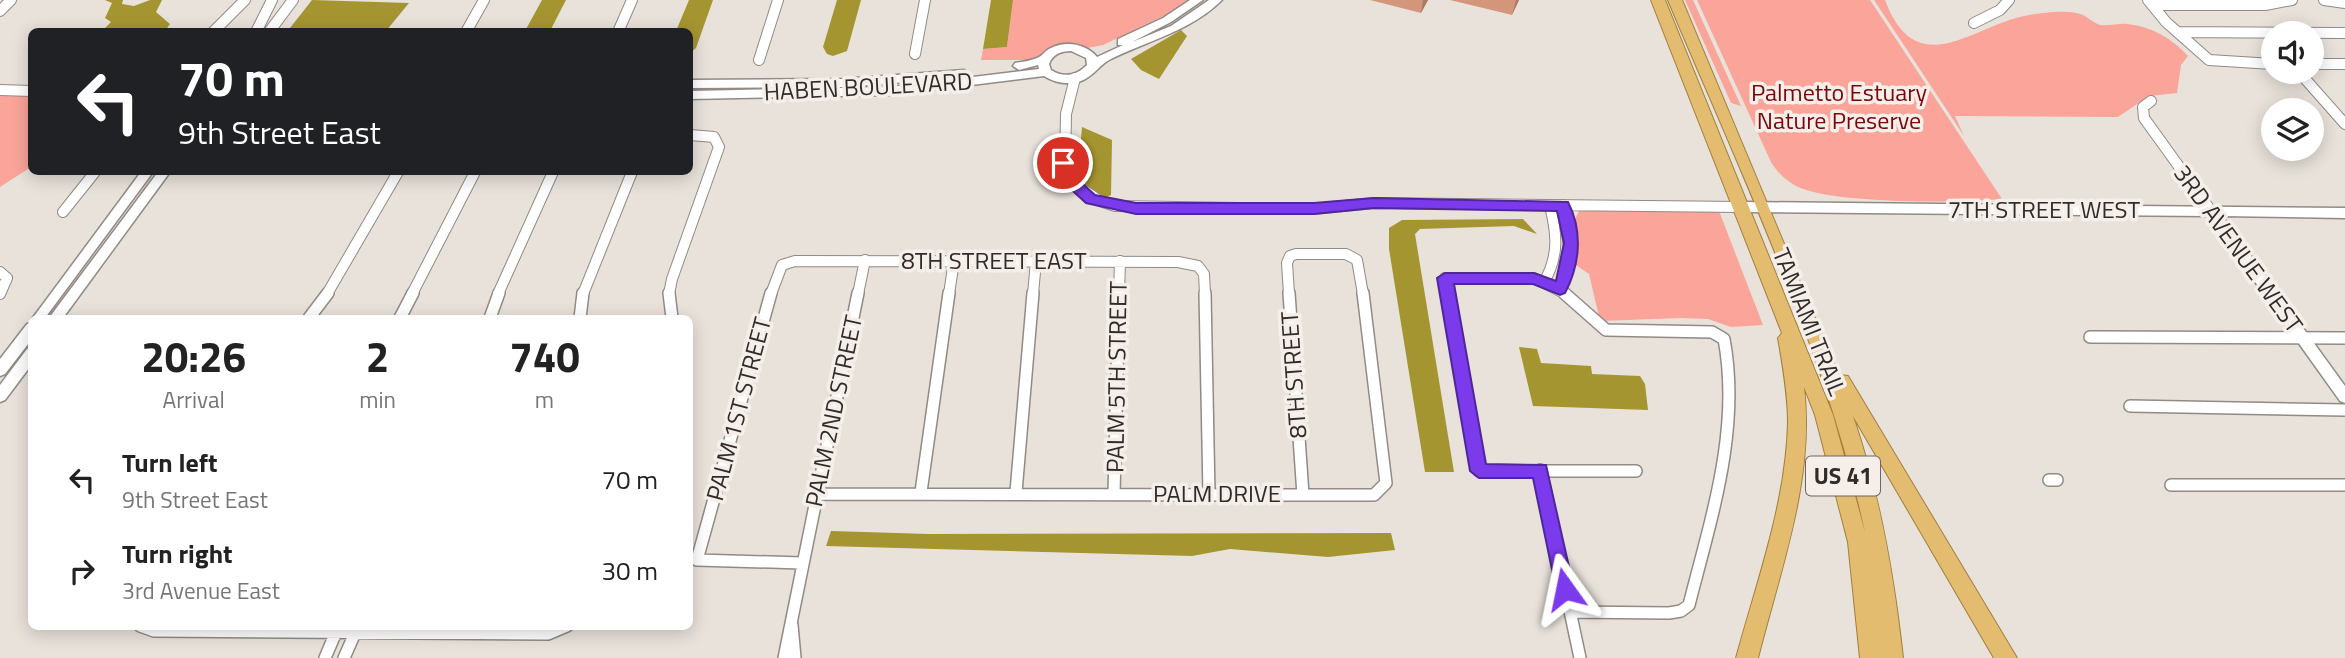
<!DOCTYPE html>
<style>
body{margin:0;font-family:"Titillium Web",sans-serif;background:#f2f2f2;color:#222;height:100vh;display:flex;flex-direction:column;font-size:26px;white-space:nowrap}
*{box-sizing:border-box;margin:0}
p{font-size:23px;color:#767676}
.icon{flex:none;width:38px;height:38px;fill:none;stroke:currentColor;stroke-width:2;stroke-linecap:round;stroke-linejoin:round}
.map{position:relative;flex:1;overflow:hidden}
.drawer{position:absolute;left:28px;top:315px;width:665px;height:315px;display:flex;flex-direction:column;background:#fff;border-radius:10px;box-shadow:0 4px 18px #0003}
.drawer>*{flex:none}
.banner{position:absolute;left:28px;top:28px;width:665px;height:147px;border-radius:10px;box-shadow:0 4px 18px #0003;background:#202124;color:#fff;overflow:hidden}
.controls{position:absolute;left:2261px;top:21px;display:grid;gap:14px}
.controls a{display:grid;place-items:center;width:63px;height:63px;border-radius:50%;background:#fff;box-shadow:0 4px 18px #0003;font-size:35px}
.pin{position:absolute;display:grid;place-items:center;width:60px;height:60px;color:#fff;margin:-30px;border:4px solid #fff;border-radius:50%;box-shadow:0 2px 7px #0007}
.me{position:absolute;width:77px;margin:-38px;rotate:348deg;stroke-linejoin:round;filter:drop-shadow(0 0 5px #0008)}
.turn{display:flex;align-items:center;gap:24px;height:147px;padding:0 35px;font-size:32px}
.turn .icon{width:91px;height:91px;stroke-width:2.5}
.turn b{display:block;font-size:49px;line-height:60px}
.eta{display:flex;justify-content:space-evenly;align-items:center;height:119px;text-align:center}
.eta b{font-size:42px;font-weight:700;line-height:49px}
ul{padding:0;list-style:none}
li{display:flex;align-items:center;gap:21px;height:91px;padding:0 35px}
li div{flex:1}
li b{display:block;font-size:26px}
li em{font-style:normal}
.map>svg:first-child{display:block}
.green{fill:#faa49a}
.water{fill:#a59531}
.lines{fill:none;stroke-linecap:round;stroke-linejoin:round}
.minor-far1-casing{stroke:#918a85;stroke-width:12}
.minor-casing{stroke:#918a85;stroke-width:14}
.tertiary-casing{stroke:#918a85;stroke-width:3}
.trunk-casing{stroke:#a07f3f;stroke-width:2}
.minor-far1{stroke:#fff;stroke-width:10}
.minor{stroke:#fff;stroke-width:11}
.tertiary{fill:#fff;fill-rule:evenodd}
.trunk{fill:#e4bc6f;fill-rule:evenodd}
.wall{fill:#d4967b}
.shaded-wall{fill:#ad7a64}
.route{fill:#7c3aed;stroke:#51269a;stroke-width:2}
.labels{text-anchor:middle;stroke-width:7;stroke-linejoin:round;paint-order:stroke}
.shield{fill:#f6efe9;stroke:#6b6663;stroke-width:2}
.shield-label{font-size:23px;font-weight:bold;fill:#2f2c2a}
.street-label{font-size:24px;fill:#2f2c2a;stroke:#f6efe9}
.park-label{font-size:24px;fill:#7d040b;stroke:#f6efe9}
</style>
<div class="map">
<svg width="2345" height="658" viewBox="0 0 2345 658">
<rect width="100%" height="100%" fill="#e9e2db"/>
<path class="green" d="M1013 0H1189L1172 12 1103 45 1087 48 1074 44 1057 46 1031 60H981L983 49 1007 47Z
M1685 0H1693L1741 106 1731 103Z
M1697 0H1870L2002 199C1957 203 1837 204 1798 187 1787 182 1777 172 1771 162Z
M1874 0H1885C1917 86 1976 23 2029 15 2044 13 2069 9 2083 15 2089 18 2095 24 2101 25 2110 26 2119 23 2128 24 2153 27 2171 38 2188 56L2181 65 2177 93 2149 96 2118 117 1955 116 1964 136Z
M0 93 32 94 31 167 0 187Z
M1579 211H1719L1763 325 1731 327 1708 319 1681 318 1600 321 1589 274 1576 265 1574 221Z"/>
<path class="water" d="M105 0H123L122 4 134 6 150 0H162L156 12 170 24 165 31 109 30 105 28 111 22 105 18 112 3Z
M312 0 409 3 386 31H316L290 28Z
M542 0H566L550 31H525Z
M689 0H713L696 48 690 53V32L676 31Z
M837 0H861L847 51 833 56 827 54 823 47Z
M991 0H1013L1007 47 983 49Z
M1181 30 1187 36 1159 79 1141 70 1131 59Z
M1082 127 1112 140 1111 195 1104 198 1077 181Z
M1523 219 1537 234 1514 226 1420 229 1415 234 1454 472H1425L1389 249V228L1402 220Z
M1519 347 1537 349 1541 363 1591 366 1592 374 1640 376 1645 384 1648 410 1533 406Z
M831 531 929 534 1391 533 1395 550 1328 557 1230 549 1192 556 826 546Z"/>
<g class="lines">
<defs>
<path id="minor-far1" d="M2148 0 2166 22 2209 60 2273 64
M2324 0 2345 3
M2152 5H2265L2292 0
M0 11 11 0
M1974 23 2000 10 2009 0
M213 32 245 0
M256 32 272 0
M269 32 293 0
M466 32 484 0
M618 32 632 0
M2177 32 2345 33
M915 54 925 0
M759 60 778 0
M2312 64H2345
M2299 72 2345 124
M1075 78 1066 114 1065 165 1073 183 1100 201 1115 206 1313 209 1374 203 1742 207
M0 90 32 91
M2151 101 2143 107 2144 118 2211 211
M63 212 95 172
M0 272 7 278 0 294
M1544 282C1559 256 1557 234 1550 206
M1560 289 1569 247 1563 205
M327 294 398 172
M412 294 475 172
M498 294 553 172
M583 294 632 172
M669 294 672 279 719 147 714 137 690 135
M771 294 782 265 795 261 1178 262 1198 266 1204 274 1205 294
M858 294 865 260
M949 294 954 261
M1033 294 1036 261
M1119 294 1120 261
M1289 294 1287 263 1290 256 1296 254H1346L1357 260 1363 294
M1448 294 1445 278H1534L1566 294"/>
<path id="minor" d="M669 293 672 318
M771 293 697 560 802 563
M1205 293 1209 494
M1289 293 1303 495
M1448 293 1479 471H1636
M1564 293 1606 330 1712 332 1724 339C1741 429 1711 518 1689 605L1681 611 1669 613 1570 612
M309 318 328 293
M400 318 413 293
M490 318 499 293
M580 318 583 293
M2090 337 2345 338
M2130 406 2345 410
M1540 470 1580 658
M2049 480H2057
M2171 485H2345
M921 492 949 293
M1016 492 1033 293
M1114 493 1119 293
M816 494 1303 495
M1303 495H1374L1386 483 1363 293
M792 625 795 658
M140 626 154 631 548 634 567 626
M325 658 336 632
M344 658 355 633
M784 658 858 293"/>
<path id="tertiary" d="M1190 0H1203L1171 22 1132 42 1171 26 1209 0H1222C1191 31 1149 40 1111 59 1100 64 1093 77 1081 81 1068 85 1055 83 1044 76L891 95 690 99V91L891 87 1039 69 1038 65 1019 70 1013 66 1015 63C1022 62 1030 61 1037 58 1043 56 1045 50 1051 48 1066 40 1087 44 1097 57L1123 45H1118V39L1163 18ZM1071 51 1086 58 1087 65C1076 76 1064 78 1051 70L1049 64C1053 54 1061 51 1071 51Z
M964 70 970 74 968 77 843 87 690 88V80L843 79Z
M141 172H153L45 318 32 319Z
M158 172H170L63 318H49Z
M1742 202 2345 208V218L2222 216 2345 386V403L2340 401 2208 216 1742 212 1736 207Z
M32 323V339L5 374 0 376V359L27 324Z
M32 348V364L5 400 0 402V385L27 349Z"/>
<path id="trunk" d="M1651 0H1665L1833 415 1865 532C1826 350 1740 171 1668 0H1682L1839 375 1848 376 2017 658H1994L1853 416C1880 495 1894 575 1903 658H1860L1848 542 1815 415 1804 387C1815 479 1780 570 1758 658H1736C1757 581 1786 503 1788 423 1788 395 1783 366 1778 338L1782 333Z"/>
</defs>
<use href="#minor-far1" class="minor-far1-casing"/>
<use href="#minor" class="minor-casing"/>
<use href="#tertiary" class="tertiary-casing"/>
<use href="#trunk" class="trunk-casing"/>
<use href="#minor-far1" class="minor-far1"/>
<use href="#minor" class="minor"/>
<use href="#tertiary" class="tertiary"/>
<use href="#trunk" class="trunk"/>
</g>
<path class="wall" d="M1370 0H1428L1421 13Z
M1450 0H1519L1512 15Z"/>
<path class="shaded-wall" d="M1423 0H1428L1421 13Z
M1516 0H1519L1512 15Z"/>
<path class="route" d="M1063 158 1070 163 1074 176 1095 195 1136 203H1314L1374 198 1568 202C1583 231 1580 265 1565 293L1560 295 1533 284H1454L1486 464 1546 465 1574 589 1572 595 1565 597 1559 595 1556 589 1533 478H1479L1470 471 1437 278 1445 273H1534L1556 281 1564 243 1557 211 1374 208 1314 214H1136L1086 203 1063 182 1056 163Z"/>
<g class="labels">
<rect class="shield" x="1806" y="456.5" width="74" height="39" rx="5"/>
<g class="shield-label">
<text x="1843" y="484">US 41</text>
</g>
<g class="street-label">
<text transform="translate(868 87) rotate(-3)" y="8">HABEN BOULEVARD</text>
<text x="2044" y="218">7TH STREET WEST</text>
<text transform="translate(2238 249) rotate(54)" y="8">3RD AVENUE WEST</text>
<text x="994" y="269">8TH STREET EAST</text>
<text transform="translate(1809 322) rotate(68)" y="8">TAMIAMI TRAIL</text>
<text transform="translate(1294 375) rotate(-94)" y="8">8TH STREET</text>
<text transform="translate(1117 377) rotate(-89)" y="8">PALM 5TH STREET</text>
<text transform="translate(739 409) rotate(-75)" y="8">PALM 1ST STREET</text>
<text transform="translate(834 411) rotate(-78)" y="8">PALM 2ND STREET</text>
<text x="1217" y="502">PALM DRIVE</text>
</g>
<g class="park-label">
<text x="1839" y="101">Palmetto Estuary<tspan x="1839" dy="28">Nature Preserve</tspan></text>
</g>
</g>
</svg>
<div class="controls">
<a><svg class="icon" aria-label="sound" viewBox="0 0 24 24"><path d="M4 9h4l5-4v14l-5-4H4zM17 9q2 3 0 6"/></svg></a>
<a><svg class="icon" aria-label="layers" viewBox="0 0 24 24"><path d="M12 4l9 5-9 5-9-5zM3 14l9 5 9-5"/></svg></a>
</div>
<div class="pin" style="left:1063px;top:163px;background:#d93025"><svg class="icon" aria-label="arrive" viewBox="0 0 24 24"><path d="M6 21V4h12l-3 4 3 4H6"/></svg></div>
<svg class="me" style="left:1565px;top:589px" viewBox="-20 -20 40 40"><path d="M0-17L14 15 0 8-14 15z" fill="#7c3aed" stroke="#fff" stroke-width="4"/></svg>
<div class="banner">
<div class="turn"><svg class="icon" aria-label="left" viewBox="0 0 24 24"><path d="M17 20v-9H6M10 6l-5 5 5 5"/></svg><div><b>70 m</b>9th Street East</div></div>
</div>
<section class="drawer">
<div class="eta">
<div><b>20:26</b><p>Arrival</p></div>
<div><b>2</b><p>min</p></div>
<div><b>740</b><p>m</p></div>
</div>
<ul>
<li><svg class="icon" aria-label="left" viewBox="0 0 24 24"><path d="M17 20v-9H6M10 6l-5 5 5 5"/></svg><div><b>Turn left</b><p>9th Street East</p></div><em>70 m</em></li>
<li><svg class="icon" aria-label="right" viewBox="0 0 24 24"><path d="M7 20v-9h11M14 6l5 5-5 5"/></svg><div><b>Turn right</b><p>3rd Avenue East</p></div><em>30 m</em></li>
</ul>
</section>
</div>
